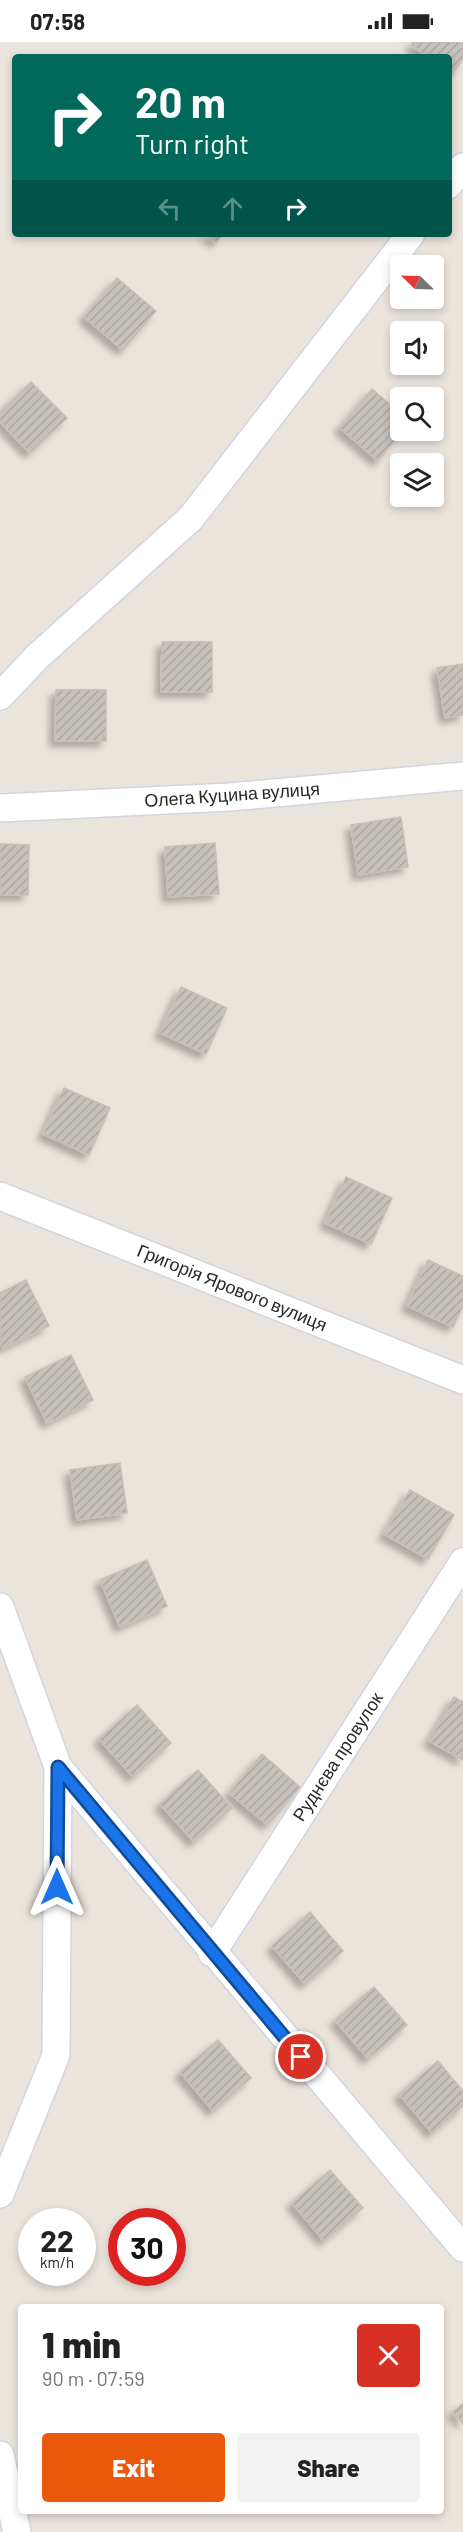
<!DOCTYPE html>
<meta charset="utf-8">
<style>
body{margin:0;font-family:Barlow,sans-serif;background:#f2f2f2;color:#222;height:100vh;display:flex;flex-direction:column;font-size:22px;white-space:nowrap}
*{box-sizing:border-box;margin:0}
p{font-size:20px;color:#767676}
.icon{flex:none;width:33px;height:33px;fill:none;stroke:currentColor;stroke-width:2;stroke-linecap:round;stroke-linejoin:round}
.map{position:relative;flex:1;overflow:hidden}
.panel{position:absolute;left:18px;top:2262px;width:426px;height:210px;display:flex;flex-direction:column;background:#fff;border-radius:6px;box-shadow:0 3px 9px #0003}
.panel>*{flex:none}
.guide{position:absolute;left:12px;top:12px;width:440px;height:183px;border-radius:6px;box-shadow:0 3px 9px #0003;background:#00695c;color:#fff;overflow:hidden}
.needle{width:39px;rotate:293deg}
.controls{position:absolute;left:390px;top:213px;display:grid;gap:12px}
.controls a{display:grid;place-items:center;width:54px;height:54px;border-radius:6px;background:#fff;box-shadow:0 3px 9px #0003;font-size:30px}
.speed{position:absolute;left:18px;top:2166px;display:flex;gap:12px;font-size:30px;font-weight:700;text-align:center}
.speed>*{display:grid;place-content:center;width:78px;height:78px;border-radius:50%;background:#fff;box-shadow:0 3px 9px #0003;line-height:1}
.speed small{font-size:15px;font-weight:400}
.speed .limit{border:9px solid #d22;background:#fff;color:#111}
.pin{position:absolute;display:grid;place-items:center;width:51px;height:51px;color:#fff;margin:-26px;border:3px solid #fff;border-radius:50%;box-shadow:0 2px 6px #0007}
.me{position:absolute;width:66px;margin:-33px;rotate:0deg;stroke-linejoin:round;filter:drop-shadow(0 0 4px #0008)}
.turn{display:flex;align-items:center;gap:21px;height:126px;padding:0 24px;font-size:27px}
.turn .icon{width:78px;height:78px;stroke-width:2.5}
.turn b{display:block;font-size:42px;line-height:51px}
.lanes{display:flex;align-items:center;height:57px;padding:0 24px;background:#0003;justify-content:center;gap:30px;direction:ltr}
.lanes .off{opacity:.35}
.round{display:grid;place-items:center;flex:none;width:63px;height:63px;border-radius:6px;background:#f2f2f2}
.head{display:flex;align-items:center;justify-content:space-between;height:102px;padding:0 24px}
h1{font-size:36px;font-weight:800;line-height:45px}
.primary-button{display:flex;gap:12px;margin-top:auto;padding:12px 24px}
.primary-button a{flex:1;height:69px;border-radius:6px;background:#ea580c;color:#fff;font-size:24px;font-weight:800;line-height:69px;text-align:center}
.primary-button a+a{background:#f2f2f2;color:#222}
.status{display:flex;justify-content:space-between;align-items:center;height:42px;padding:0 30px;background:#fff;direction:ltr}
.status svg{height:16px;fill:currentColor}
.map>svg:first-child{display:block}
.building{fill:url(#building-hatch);stroke:#c6bfb6;stroke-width:1.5;filter:url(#shadow)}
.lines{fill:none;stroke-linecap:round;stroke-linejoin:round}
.minor-casing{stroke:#d1d5e1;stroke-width:30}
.minor{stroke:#fff;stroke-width:27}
.route-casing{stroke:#114b97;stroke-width:15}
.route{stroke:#1a73e8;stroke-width:10}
.labels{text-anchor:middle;stroke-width:5;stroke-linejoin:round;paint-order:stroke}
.street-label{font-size:18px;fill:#292929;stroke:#fff}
</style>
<div class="status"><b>07:58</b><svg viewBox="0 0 49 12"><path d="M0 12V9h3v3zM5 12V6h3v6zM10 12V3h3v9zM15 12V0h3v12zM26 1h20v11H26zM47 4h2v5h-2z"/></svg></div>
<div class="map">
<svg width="463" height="2490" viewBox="0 0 463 2490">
<defs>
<pattern id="building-hatch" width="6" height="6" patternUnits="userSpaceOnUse" patternTransform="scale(1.5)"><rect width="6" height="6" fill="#c6c1bb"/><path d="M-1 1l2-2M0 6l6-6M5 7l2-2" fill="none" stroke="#aaa6a1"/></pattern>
<filter id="shadow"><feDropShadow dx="-5.5" dy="5.5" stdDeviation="3" flood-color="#0004"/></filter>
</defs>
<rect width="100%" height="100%" fill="#ebe4dc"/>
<path class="building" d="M413 0H463V17L452 32 448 29V15H428L411 3Z
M206 192H223L216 200Z
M117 236 156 269 123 308 84 275Z
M31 340 67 376 30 411 0 380V370Z
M372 347 400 371V388H403L378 419 340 386Z
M162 600H212V650H161Z
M463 622V673L445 676 437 626Z
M56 648H106V699H55Z
M401 775 408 825 358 833 351 783Z
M215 801 219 852 168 855 165 805Z
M0 802 29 803 28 853H0Z
M181 945 227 966 206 1012 160 991Z
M64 1046 110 1066 89 1113 43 1092Z
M346 1135 392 1156 371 1202 325 1181Z
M428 1218 463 1234V1264L453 1285 407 1264Z
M26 1238 49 1284 3 1306 0 1300V1251Z
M71 1313 93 1358 47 1381 25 1335Z
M120 1421 127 1471 77 1478 70 1428Z
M410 1448 454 1473 428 1517 384 1492Z
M147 1518 167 1564 120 1585 100 1538Z
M454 1655 463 1660V1718L429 1699Z
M137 1663 171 1701 133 1735 99 1697Z
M262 1712 300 1745 268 1783 229 1751Z
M198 1728 232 1766 194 1800 160 1762Z
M310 1870 343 1909 305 1942 272 1904Z
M374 1945 407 1983 368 2017 335 1978Z
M218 1998 251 2036 213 2069 180 2030Z
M438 2019 463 2049V2064L432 2091 399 2052Z
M330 2128 363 2166 324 2199 292 2161Z
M463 2361V2382L453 2370Z"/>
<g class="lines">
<defs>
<path id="minor" d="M448 143 463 125
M0 654 37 615 191 476 411 192
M0 766 230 755 463 734
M0 1154 463 1338
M0 1565 58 1725 463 2206
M212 1911 463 1520
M0 2152 56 2013 58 1725
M0 2413 17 2490"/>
</defs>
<use href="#minor" class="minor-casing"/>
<use href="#minor" class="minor"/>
</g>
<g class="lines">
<defs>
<path id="route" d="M57 1845 58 1725 301 2015"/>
</defs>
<use href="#route" class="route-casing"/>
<use href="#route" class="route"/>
</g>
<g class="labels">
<g class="street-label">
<text transform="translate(232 753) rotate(-4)" y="6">Олега Куцина вулиця</text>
<text transform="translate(232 1246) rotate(22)" y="6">Григорія Ярового вулиця</text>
<text transform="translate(338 1715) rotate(-57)" y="6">Руднєва провулок</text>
</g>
</g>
</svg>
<div class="controls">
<a><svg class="needle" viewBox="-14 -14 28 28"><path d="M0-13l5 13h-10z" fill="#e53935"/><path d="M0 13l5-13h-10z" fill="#767676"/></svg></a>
<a><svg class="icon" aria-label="sound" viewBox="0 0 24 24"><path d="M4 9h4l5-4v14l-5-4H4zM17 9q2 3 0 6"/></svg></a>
<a><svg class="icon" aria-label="search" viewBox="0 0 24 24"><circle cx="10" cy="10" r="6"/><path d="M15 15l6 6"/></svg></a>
<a><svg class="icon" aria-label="layers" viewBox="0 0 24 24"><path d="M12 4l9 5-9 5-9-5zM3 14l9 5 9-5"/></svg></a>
</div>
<div class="speed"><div>22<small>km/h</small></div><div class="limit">30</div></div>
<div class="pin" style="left:301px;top:2015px;background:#d93025"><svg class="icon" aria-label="arrive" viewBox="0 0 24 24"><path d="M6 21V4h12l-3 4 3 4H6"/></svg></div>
<svg class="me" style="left:57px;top:1845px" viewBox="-20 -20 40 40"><path d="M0-17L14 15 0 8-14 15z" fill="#1a73e8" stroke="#fff" stroke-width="4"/></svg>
<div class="guide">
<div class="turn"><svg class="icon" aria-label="right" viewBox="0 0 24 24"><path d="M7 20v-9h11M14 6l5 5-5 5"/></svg><div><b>20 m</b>Turn right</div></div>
<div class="lanes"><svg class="icon off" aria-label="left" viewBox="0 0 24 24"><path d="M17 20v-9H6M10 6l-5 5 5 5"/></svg><svg class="icon off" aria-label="ahead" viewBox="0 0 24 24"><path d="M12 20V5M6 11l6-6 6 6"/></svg><svg class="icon" aria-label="right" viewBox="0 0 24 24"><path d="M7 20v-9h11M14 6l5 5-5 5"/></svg></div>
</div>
<section class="panel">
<div class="head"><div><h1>1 min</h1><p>90 m · 07:59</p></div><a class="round" style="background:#d93025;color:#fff"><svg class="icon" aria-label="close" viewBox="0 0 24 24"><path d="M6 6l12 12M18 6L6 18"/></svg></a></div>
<div class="primary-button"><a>Exit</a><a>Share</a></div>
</section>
</div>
